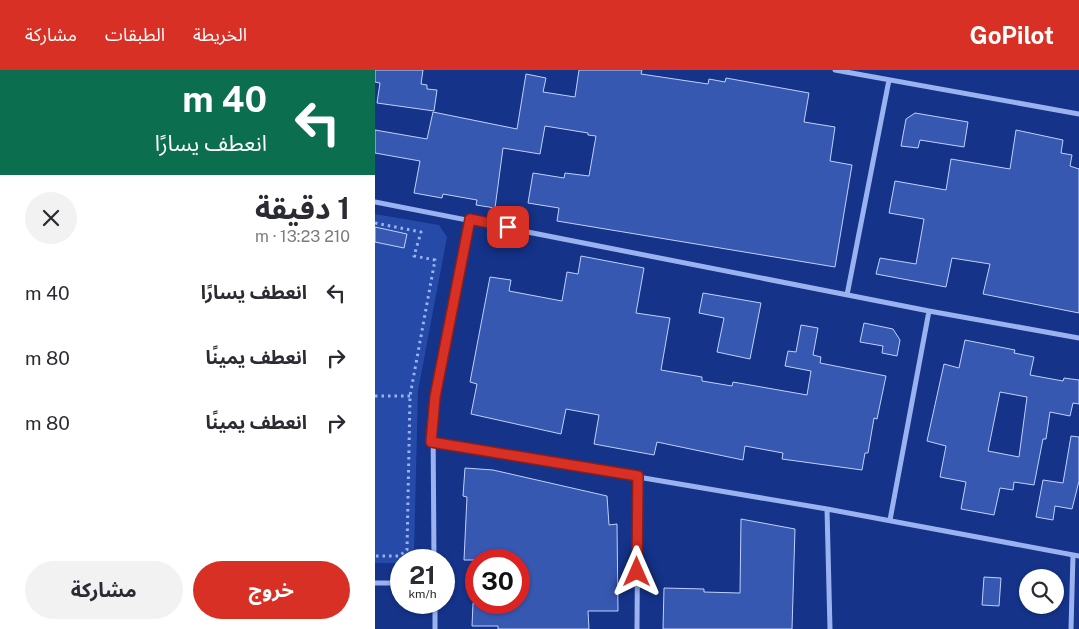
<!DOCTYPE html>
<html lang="ar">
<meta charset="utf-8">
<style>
body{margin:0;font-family:"Public Sans","Noto Sans Arabic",sans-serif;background:#f2f2f3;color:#2b2b33;direction:rtl;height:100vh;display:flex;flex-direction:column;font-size:19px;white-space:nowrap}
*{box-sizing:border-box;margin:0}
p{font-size:16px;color:#7c7c81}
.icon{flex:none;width:28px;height:28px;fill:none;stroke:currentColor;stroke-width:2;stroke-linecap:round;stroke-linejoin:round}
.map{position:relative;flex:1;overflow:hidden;direction:ltr}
.sheet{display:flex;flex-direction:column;background:#fff;width:375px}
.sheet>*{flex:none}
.hud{background:#0b6e4f;color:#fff;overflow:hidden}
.controls{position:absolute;left:644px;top:499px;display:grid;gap:10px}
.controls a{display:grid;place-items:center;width:45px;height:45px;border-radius:50%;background:#fff;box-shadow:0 1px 4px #0004;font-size:25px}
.speed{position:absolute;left:15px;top:479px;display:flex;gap:10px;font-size:25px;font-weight:700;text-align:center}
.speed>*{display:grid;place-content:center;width:65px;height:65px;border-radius:50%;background:#fff;box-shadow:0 1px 4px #0004;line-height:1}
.speed small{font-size:12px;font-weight:400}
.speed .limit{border:8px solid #d22;background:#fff;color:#111}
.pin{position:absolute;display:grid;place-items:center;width:42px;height:42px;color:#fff;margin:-21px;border-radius:10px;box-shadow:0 2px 8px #0006}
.me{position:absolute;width:55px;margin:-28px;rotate:0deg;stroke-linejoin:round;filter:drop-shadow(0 0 4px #0008)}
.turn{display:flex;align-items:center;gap:18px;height:105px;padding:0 25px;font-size:22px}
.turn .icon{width:65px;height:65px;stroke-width:2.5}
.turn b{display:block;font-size:35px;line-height:42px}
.round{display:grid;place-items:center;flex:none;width:52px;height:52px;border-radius:26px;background:#f2f2f3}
.summary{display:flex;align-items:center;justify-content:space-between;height:85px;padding:0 25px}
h1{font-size:30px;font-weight:700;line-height:38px}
.action{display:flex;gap:10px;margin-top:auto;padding:10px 25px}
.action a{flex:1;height:58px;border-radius:30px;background:#d93025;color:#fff;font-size:20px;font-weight:700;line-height:58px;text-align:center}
.action a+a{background:#f2f2f3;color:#2b2b33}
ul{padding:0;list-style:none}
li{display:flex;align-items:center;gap:15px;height:65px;padding:0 25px}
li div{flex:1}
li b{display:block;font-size:19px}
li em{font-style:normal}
header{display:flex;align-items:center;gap:30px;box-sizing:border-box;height:70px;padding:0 25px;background:#d93025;color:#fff}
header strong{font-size:24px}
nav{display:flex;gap:28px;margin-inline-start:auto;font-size:18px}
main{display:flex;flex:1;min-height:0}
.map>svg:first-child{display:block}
.green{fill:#264aa8}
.building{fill:#3758b1;stroke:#c0d1fb;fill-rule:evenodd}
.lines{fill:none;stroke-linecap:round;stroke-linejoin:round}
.path{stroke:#9ab2f0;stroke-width:3;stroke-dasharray:2.5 4;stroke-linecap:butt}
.street{stroke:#9ab2f0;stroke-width:5}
.route-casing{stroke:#8d1f18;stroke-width:12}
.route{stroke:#d93025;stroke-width:9}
</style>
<header>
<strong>GoPilot</strong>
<nav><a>الخريطة</a><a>الطبقات</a><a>مشاركة</a></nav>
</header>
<main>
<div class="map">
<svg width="704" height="559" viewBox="0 0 704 559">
<rect width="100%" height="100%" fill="#143389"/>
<path class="green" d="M0 144 64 155 72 167 43 321 39 483 30 490H26V493H0Z"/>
<path class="building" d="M0 0H48L46 14 52 15V19L62 20 59 41 2 33 5 13 0 12Z
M204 0H267L266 4 333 14 334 9 350 12 351 8 434 23 429 52 460 57 455 91 477 95 460 197 182 151 184 138 153 133 158 103 189 108 190 103 214 106 221 66 213 65V63L170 56 165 84 128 78 120 138 101 135 102 130 68 124 67 128 39 123 45 91 0 83V60L52 69 58 42 142 59 151 4 171 8 168 22 200 27Z
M540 43 593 52 589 77 545 70 543 78 526 76 531 49Z
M641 60 688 70 686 83 697 85 695 96 704 99V243L608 224 615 194 577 188 571 217 501 204 505 188 541 194 549 149 514 143 520 111 571 120 576 89 635 99Z
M0 157 32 164 29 178 0 172Z
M206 186 269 198 261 243 295 248 286 300 327 307V311L357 316 358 312 432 325 436 301 410 296 413 281 421 282 426 255 443 258 438 285 446 287 445 293 511 306 502 349 499 348 493 383H490L487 400 407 389 408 383 370 376 368 390 282 372 279 385 219 374 224 345 191 339 186 364 96 344 102 314 95 312 115 207 136 210 134 221 187 231 192 202 203 204Z
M328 223 386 233 375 289 342 282 349 248 324 243Z
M489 253 518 259 525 270 522 286 507 283 508 276 485 272Z
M590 270 640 280 639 283 659 287 655 305 688 311 689 308 704 310V334L698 333 695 346 675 342 671 369H668L659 415 639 412 638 420 625 418 619 445 586 439 591 412 565 407 571 376 552 371 569 294 584 298ZM625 322 652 327 644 387 613 381Z
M696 366 704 367V411L697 439 680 436 678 450 661 447 668 410 688 413Z
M90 398 118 400 232 426 234 455 242 454 243 541H213L214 559H123V556H97L98 533 143 534 144 490H89L92 427 88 426Z
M366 449 420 459 417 559H288L289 518 329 519V522L365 523Z
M609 507 626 508 624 536 607 535Z"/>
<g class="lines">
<path class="path" d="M0 153 46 162 39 186 60 190 35 326 32 480 24 486H0
M0 326H35"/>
<path class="street" d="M460 0 704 44
M0 132 554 241 704 268
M472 225 514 10
M56 372 452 439 704 486
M452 439 455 559
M515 450 554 241
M59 490 58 349 95 149
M0 513H26
M60 532V559
M262 559 263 406
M696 559 698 485"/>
</g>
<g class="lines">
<defs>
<path id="route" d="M133 157 95 149 60 327 56 372 263 406 262 502"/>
</defs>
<use href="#route" class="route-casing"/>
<use href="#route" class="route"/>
</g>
</svg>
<div class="controls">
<a><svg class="icon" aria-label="search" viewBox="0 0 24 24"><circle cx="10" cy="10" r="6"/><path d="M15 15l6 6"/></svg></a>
</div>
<div class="speed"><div>21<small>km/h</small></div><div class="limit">30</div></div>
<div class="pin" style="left:133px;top:157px;background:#d93025"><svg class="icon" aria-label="arrive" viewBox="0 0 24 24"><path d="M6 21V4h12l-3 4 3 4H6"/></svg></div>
<svg class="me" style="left:262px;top:502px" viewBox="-20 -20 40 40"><path d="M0-17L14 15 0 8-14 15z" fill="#d93025" stroke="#fff" stroke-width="4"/></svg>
</div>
<section class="sheet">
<div class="hud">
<div class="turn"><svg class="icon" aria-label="left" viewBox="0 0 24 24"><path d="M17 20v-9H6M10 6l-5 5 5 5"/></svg><div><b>40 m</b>انعطف يسارًا</div></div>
</div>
<div class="summary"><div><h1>1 دقيقة</h1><p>210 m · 13:23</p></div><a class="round"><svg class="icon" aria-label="close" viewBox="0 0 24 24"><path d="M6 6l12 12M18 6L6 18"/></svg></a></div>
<ul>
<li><svg class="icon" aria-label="left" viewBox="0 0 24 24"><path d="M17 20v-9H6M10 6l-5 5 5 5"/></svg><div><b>انعطف يسارًا</b></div><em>40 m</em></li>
<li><svg class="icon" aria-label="right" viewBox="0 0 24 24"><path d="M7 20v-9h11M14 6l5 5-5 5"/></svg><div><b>انعطف يمينًا</b></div><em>80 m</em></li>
<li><svg class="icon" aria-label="right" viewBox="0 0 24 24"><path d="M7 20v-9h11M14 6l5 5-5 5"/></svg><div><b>انعطف يمينًا</b></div><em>80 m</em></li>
</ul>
<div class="action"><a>خروج</a><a>مشاركة</a></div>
</section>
</main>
